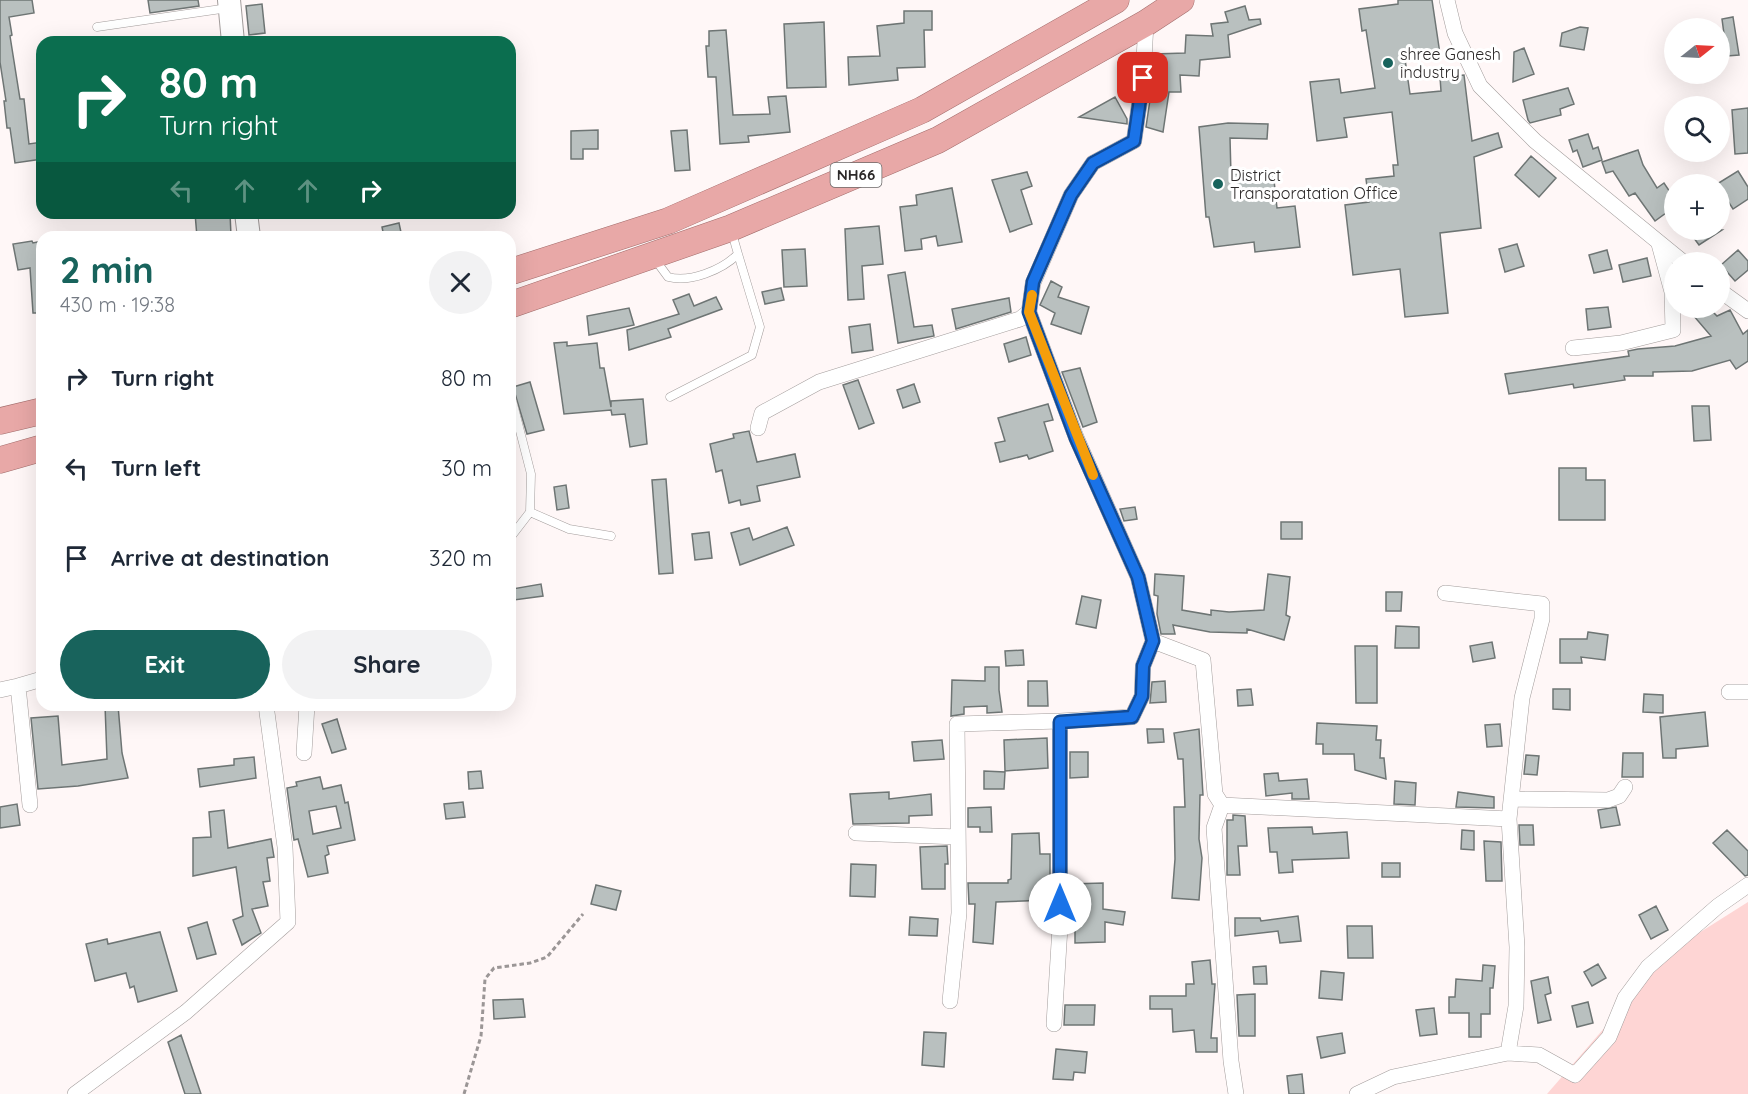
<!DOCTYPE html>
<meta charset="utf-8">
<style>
body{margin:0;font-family:Quicksand,sans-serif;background:#f2f2f3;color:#1f2937;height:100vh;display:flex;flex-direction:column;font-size:22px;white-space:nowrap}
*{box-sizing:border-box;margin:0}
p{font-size:20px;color:#747a83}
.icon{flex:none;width:33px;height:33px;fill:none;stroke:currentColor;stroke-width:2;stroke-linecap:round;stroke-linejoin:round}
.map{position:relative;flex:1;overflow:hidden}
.details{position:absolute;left:36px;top:231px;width:480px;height:480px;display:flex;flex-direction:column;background:#fff;border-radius:18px;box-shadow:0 6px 24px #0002}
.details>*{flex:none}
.hud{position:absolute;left:36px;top:36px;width:480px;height:183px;border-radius:18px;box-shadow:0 6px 24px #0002;background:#0b6e4f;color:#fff;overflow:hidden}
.needle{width:39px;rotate:72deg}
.tools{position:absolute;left:1664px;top:18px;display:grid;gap:12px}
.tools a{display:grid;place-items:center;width:66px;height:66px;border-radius:50%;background:#fff;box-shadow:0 6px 24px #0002;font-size:30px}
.pin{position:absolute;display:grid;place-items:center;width:51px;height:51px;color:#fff;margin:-26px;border-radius:12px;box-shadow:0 3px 9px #0006}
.me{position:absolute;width:66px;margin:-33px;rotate:0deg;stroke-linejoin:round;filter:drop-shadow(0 0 4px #0008)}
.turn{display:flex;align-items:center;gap:21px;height:126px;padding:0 24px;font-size:27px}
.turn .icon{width:78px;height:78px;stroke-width:2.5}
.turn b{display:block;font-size:42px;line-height:51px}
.lanes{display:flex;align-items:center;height:57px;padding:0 24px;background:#0003;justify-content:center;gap:30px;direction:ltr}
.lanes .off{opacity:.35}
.round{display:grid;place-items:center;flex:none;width:63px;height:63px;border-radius:32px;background:#f2f2f3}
.summary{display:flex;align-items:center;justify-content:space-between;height:102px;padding:0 24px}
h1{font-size:36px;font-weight:800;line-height:45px;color:#18635c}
.cta{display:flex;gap:12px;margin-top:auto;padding:12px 24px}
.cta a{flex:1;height:69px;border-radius:36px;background:#18635c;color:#fff;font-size:24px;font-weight:800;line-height:69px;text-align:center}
.cta a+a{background:#f2f2f3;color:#1f2937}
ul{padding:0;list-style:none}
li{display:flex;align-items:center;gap:18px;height:90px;padding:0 24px}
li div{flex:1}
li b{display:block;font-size:22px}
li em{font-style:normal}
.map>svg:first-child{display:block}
.green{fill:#fed5d4}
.building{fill:#b9c0bf;stroke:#6e7574;stroke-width:1.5;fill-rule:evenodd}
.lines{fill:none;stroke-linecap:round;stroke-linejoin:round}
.service-casing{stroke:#a39d9c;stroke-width:9}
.minor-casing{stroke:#a39d9c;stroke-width:16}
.secondary-casing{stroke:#a39d9c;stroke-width:24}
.trunk-casing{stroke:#a26d6c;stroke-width:27}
.path{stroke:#9b9696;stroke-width:3;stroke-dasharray:4.5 3;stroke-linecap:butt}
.service{stroke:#fff;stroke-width:8}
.minor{stroke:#fff;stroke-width:15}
.secondary{stroke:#fff;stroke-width:22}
.trunk{stroke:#e8a8a7;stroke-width:26}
.route-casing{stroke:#114b97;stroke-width:15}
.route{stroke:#1a73e8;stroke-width:10}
.slow{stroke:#f59e0b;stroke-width:10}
.poi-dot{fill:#18635c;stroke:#fff;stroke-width:2}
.labels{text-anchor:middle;stroke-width:6;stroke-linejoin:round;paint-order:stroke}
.shield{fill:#fff;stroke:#6b6868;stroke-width:1.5}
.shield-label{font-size:15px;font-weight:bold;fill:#2b2828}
.poi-label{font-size:16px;fill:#2b2828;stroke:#fff;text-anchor:start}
</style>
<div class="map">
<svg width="1748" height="1094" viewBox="0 0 1748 1094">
<rect width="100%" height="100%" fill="#fff7f7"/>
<path class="green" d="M1748 902V1094H1547L1672 950Z"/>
<path class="building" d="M0 0H32L34 13 9 17 12 35 10 36 20 99H24L29 144 42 142V159L15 163 10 128H7L4 101H6L0 62Z
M148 0H198L199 6 150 13Z
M1398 0H1432L1440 54 1405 59 1410 94 1441 91 1440 77 1464 75 1472 141 1498 133 1502 147 1474 157 1481 228 1440 233 1448 313 1405 317 1400 269 1353 275 1345 205 1369 202 1366 179 1394 176 1393 165H1398L1392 112 1344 118 1347 137 1317 141 1310 82 1339 79 1341 93 1375 88 1366 30 1362 31 1359 9 1398 4Z
M262 4 265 33 249 35 246 6Z
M1245 6 1249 20 1260 19 1261 24 1228 35 1230 57 1200 60 1199 76 1180 75 1181 92H1169L1163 132 1146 127 1150 100 1156 101 1154 54 1185 53 1186 35 1213 36 1211 24 1228 22 1225 12Z
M904 11H932V30H924L925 67 897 68 898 80 849 85 848 57 880 56 877 26 904 23Z
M1733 17 1739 55 1727 56 1722 19Z
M824 22 826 87 787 88 784 24Z
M1580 27 1588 28 1584 50 1560 46 1562 33Z
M726 30 733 115 770 114 768 97 786 96 790 132 748 136 749 142 720 144 716 77H708L706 46H709V31Z
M1524 48 1534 74 1513 82 1514 52Z
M1568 88 1574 104 1560 109 1561 115 1530 123 1528 120 1523 100Z
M1115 97 1127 119V124L1079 117Z
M1748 108V153L1735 154 1732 110Z
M1228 123 1268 124 1267 139 1230 138 1231 175 1273 171 1277 208 1295 206 1300 247 1255 252 1254 242 1214 247 1209 217H1206L1199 127Z
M598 130V149H583V159H571V131Z
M687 130 690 170 675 171 671 131Z
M1588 134 1593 149 1598 147 1602 160 1583 167 1577 150 1573 152 1569 140Z
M1638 150 1643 165 1657 188 1664 183 1674 198V207L1655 221 1635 193 1629 196 1613 171 1606 173 1602 162Z
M1531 156 1556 178 1539 197 1515 175Z
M1738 171 1748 187V199L1733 209 1717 184Z
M1027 172 1032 186 1021 190 1032 224 1010 232 992 180Z
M952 188 962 242 938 246 936 236 921 239 922 249 905 251 900 207 917 205 916 195Z
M195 213H230L231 236 197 237Z
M399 223 402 237H384L382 227Z
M879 226 883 264 862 266 864 299 848 300 845 229Z
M1688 230H1722L1699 245Z
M32 241 33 243 42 241V313H33L30 268 18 270 13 244Z
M1517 244 1524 266 1505 272 1499 249Z
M805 249 807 286 784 287 782 250Z
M1607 250 1612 269 1594 273 1589 255Z
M1738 250 1748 261V270L1735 281 1721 265Z
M1647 258 1651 276 1623 282 1619 265Z
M905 272 914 327 932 325 934 336 898 343 888 275Z
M1051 281 1062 287 1058 297 1089 307 1081 334 1051 324 1055 313 1040 305Z
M781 288 784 300 765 304 762 292Z
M689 294 694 306 716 297 722 309 668 329 671 337 629 350 627 330 679 314 673 300Z
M1009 298 1011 312 956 329 952 309Z
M1608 307 1611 327 1588 330 1586 309Z
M629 308 634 325 589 335 587 316Z
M1687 308H1709L1717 316 1730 310 1743 334 1748 330V361L1736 369 1730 360 1692 371 1653 372V376H1624L1625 380 1574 388 1573 384 1509 394 1505 374 1629 356 1628 351 1638 349 1675 346 1711 336Z
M870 324 873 350 852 353 849 327Z
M1026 337 1031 355 1009 362 1004 344Z
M567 342V346L597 343 600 368H604L611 407V401L643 399 647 444 630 447 625 414 612 415 611 410 564 414 554 343Z
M1080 368 1097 422 1083 427 1062 372Z
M858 380 874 423 859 429 843 385Z
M530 382 544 430 527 434 513 387Z
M914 384 920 402 903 408 897 390Z
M1048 404 1053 420 1044 422 1053 451 1029 459 1027 455 1000 462 995 443 1005 441 998 418Z
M1692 406H1709L1711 440 1694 441Z
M749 431 757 462 795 454 800 477 757 486 760 501 741 505 740 500 729 503 722 470 716 472 710 444 734 438 733 434Z
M1559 468H1586V480H1605V520H1559Z
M666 479 673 573 659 574 652 480Z
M566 485 569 508 557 510 554 487Z
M1135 507 1137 519 1124 521 1120 509Z
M1281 522H1302V539H1281Z
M787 527 794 545 740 565 731 533 749 528 753 540Z
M709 532 712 558 695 560 692 534Z
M1155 574 1184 576 1182 610 1211 615V610L1229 612 1264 610 1268 574 1290 577 1286 615 1290 617 1284 640 1247 629V633L1210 632 1173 625 1175 634H1161L1157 614 1158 596 1154 595Z
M541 584 543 596 514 600 512 589Z
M1386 592H1402L1401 611H1386Z
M1082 596 1101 600 1096 628 1076 624Z
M1396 626 1419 627V648H1395Z
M1588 632 1608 635 1605 660 1581 657 1582 663H1560V639H1587Z
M1492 642 1495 658 1473 662 1470 646Z
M1355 646H1377V703H1356Z
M1023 650 1024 665 1006 666 1005 651Z
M985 667H999V690L1002 712 987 713V706L964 707V714L951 716 952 680 985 681Z
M1028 681H1047L1048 706H1028Z
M1165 681 1166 702 1150 703 1152 682Z
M1251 689 1253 705 1238 706 1237 690Z
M1553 689H1570V710L1553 709Z
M1644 694 1663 695V713L1643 712Z
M105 705H118L122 753 128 778 78 786 38 789 31 718 58 716 62 765 107 759Z
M1705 712 1708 746 1676 749V758H1663L1660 717Z
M337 719 346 749 332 753 322 724Z
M1317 723 1377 726 1376 740H1381L1380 758H1384L1386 779 1355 770 1354 754H1323V744H1316Z
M1500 724 1502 746 1487 747 1485 725Z
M1147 729H1163L1164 742 1148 743Z
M1199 729 1203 795H1200L1199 839 1202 858 1199 900 1172 898 1175 859 1174 807H1185L1183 759H1178L1174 733Z
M1047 738 1048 768 1005 771 1004 740Z
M942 740 944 759 914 761 912 742Z
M1070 752H1088V777L1070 778Z
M1623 753H1643V777H1622Z
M1526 755 1539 756 1537 775 1524 774Z
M254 757 256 778 200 787 198 769 234 765V759Z
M481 771 483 788 469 789 468 772Z
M984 771 1005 772 1004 789H984Z
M1278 773 1279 781 1307 779 1309 799H1292V793L1266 796 1264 774Z
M320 777 323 789 341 785 345 803 348 802 355 840 327 846 329 854 325 856 328 873 308 877 298 839 294 840 287 788 297 786 296 782ZM336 806 341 828 313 834 309 811Z
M1395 781 1416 783 1415 805 1394 804Z
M889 792V799L931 794 932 815 909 816V823L853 824 850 794Z
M1458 792 1494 797V808L1456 807Z
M463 802 465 817 446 819 444 804Z
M17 804 20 825 0 828V807Z
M991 807 992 832H980V827H968V808Z
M1616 807 1620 825 1601 828 1598 810Z
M224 810 228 848 271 839 274 857 267 858 270 881 263 882 268 906 252 909 261 933 242 945 233 920 243 916 236 867 193 876V838L211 837 209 812Z
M1233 815 1245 816 1247 846H1238L1240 875H1227V820H1233Z
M1519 825H1533L1534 845H1520Z
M1312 827 1313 834 1347 832 1349 858 1292 860 1293 872 1279 873 1277 852H1270L1268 828Z
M1462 830 1474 831V850L1461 849Z
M1727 830 1748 851V875L1745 876 1713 843Z
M1039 833 1040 854H1050V900L996 902 993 944 973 942 975 904H969L968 883H1008V880L1011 879 1012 834Z
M1484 841 1501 842 1502 881H1486Z
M947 846 948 864H945V889H922L920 847Z
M1382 863H1400V877H1382Z
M851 864 876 865 875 897 850 896Z
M1103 883V909L1125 912 1123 925 1105 922V942L1075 943V926H1070V884Z
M596 885 621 891 616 910 591 904Z
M1656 906 1668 930 1651 939 1639 915Z
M1298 916 1301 941 1280 943 1278 931 1235 936V918H1260L1261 921Z
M910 917 938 919 937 936 909 935Z
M207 922 216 954 197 959 188 928Z
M1347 926H1372L1373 958H1348Z
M160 932 177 991 138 1002 134 986 130 988 126 973 95 981 86 944 107 939 108 944Z
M1210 960 1212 984H1215L1211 1038H1217V1052H1196L1194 1030 1173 1032 1172 1009H1150V996H1186V984H1194L1192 962Z
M1598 964 1606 978 1592 986 1584 972Z
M1483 965 1495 966 1493 988H1490V1014H1481V1037H1469V1013H1449V997H1455L1456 979 1482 981Z
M1266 966 1267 984H1254L1253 967Z
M1321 971 1344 973 1342 1000 1319 998Z
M1548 977 1551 993 1545 995 1551 1020 1538 1023 1531 981Z
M1255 994V1036H1239L1237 995Z
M523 999 525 1017 494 1019 493 1000Z
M1588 1002 1593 1023 1577 1027 1572 1006Z
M1065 1005H1095L1094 1025H1064Z
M1434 1008 1437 1034 1420 1036 1416 1010Z
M924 1032 946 1033 944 1067 922 1065Z
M1342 1033 1345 1053 1321 1058 1317 1037Z
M181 1035 201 1094H185L168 1042Z
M1056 1049 1087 1052 1085 1073 1074 1072 1073 1080 1053 1079Z
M1302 1074 1304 1094H1289L1287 1076Z"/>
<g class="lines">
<defs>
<path id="service" d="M97 27 228 8
M654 258 668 277C690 283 722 270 738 254L732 233
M510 392 531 474 530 512 510 538
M670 397 752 355 760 327 738 254
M530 512 569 529 611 536"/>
<path id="minor" d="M1447 0 1455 33 1480 86 1535 141 1683 262
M1146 23 1143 78 1134 141 1093 163 1071 195 1033 283 1029 312 1076 437 1138 577 1153 641 1203 660 1215 794 1222 805 1214 828 1231 1061 1236 1094
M1719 290 1748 311
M1573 348 1621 343 1673 330 1672 292 1659 244
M758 428 762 413 819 382 1020 319 1029 312
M1445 593 1542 604V619L1522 698 1509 819 1517 947 1516 1006 1508 1053
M0 690 18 686
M1729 692H1748
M304 753 307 705
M1512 799 1608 800 1619 796 1625 787
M30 805 18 686 42 679
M1222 805 1509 819
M856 833 958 837
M950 1001 959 913 957 724 1060 721
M1054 1024 1060 927V721L1132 717 1142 696 1143 666 1153 641
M75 1094 186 1012 288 922 285 847 266 705
M1357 1094 1393 1077 1508 1053 1539 1055 1575 1075 1609 1037 1625 998 1648 967 1718 906 1748 885"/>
<path id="secondary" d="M229 0 233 42
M246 213 249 237"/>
<path id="trunk" d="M510 272 668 221 922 110 1116 0
M510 305 731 228 938 140 1146 23 1181 0
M0 421 42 411
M0 460 42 448"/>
</defs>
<use href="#service" class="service-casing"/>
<use href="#minor" class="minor-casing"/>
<use href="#secondary" class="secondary-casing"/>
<use href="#trunk" class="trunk-casing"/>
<path class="path" d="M464 1094 481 1036 485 979 494 968 530 963 547 957 583 914"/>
<use href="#service" class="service"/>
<use href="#minor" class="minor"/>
<use href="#secondary" class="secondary"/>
<use href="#trunk" class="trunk"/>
</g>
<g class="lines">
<defs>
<path id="route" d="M1060 904V722L1132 717 1142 696 1143 666 1153 641 1138 577 1076 438 1029 312 1033 282 1071 195 1093 163 1134 141 1143 78"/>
</defs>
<use href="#route" class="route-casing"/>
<use href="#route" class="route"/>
<path class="slow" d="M1032 295 1029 312 1093 475"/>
</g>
<g class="poi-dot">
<circle cx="1388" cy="63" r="6"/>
<circle cx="1218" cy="184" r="6"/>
</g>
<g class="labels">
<rect class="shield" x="830.5" y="163" width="51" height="24" rx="4.5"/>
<g class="shield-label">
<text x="856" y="180">NH66</text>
</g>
<g class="poi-label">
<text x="1400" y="60">shree Ganesh<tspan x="1400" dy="18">industry</tspan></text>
<text x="1230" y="181">District<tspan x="1230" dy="18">Transporatation Office</tspan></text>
</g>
</g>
</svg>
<div class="tools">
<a><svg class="needle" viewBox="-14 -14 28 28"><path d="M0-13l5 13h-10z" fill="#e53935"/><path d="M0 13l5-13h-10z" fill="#747a83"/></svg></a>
<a><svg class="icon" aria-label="search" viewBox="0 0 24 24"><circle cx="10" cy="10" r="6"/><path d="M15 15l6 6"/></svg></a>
<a>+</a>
<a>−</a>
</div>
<div class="pin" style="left:1143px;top:78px;background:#d93025"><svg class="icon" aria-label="arrive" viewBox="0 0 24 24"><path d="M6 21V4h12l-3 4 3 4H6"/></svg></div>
<svg class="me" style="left:1060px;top:904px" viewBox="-20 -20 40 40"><circle r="19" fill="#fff"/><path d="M0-13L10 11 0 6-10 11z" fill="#1a73e8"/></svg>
<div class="hud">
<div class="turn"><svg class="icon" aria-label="right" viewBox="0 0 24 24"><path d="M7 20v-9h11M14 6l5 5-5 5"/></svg><div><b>80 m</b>Turn right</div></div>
<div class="lanes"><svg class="icon off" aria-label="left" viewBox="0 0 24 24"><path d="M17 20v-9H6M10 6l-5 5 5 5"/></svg><svg class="icon off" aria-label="ahead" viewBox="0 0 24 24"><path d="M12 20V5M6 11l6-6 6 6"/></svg><svg class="icon off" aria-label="ahead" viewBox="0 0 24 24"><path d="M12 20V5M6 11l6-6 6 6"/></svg><svg class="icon" aria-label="right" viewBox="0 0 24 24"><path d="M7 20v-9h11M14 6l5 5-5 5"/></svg></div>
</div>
<section class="details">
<div class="summary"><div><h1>2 min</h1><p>430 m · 19:38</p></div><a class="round"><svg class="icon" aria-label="close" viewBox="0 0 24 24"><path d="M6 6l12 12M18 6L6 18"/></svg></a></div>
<ul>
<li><svg class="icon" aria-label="right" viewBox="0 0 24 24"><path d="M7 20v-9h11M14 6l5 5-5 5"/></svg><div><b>Turn right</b></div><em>80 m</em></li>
<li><svg class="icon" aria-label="left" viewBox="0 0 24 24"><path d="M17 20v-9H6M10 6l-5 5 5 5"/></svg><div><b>Turn left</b></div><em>30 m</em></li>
<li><svg class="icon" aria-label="arrive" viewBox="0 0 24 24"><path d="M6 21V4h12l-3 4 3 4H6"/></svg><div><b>Arrive at destination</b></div><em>320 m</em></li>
</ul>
<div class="cta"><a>Exit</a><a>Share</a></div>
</section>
</div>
